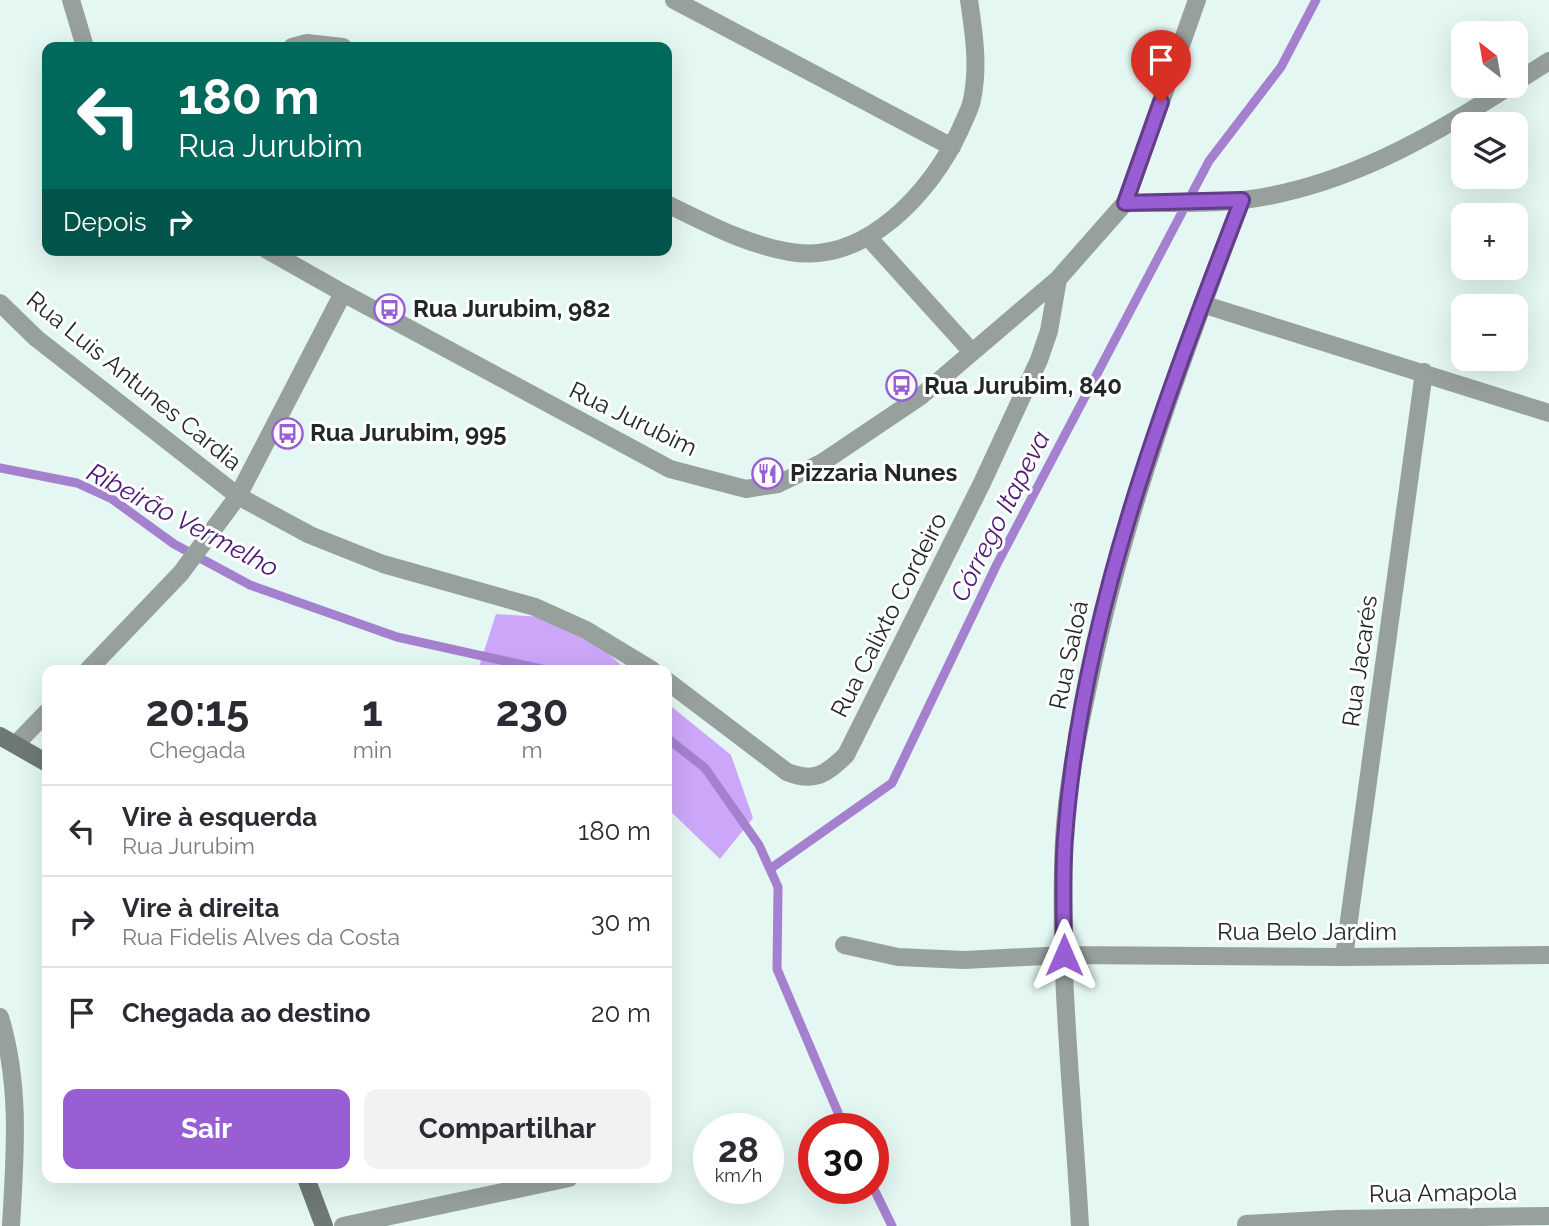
<!DOCTYPE html>
<html lang="pt">
<meta charset="utf-8">
<style>
body{margin:0;font-family:Raleway,sans-serif;background:#f2f2f3;color:#2b2b33;height:100vh;display:flex;flex-direction:column;font-size:26px;white-space:nowrap}
*{box-sizing:border-box;margin:0}
p{font-size:23px;color:#7c7c81}
.icon{flex:none;width:38px;height:38px;fill:none;stroke:currentColor;stroke-width:2;stroke-linecap:round;stroke-linejoin:round}
.map{position:relative;flex:1;overflow:hidden}
.details{position:absolute;left:42px;top:665px;width:630px;height:518px;display:flex;flex-direction:column;background:#fff;border-radius:14px;box-shadow:0 7px 28px #0002}
.details>*{flex:none}
.banner{position:absolute;left:42px;top:42px;width:630px;height:214px;border-radius:14px;box-shadow:0 7px 28px #0002;background:#00695c;color:#fff;overflow:hidden}
.needle{width:46px;rotate:329deg}
.tools{position:absolute;left:1451px;top:21px;display:grid;gap:14px}
.tools a{display:grid;place-items:center;width:77px;height:77px;border-radius:14px;background:#fff;box-shadow:0 7px 28px #0002;font-size:35px}
.speed{position:absolute;left:693px;top:1113px;display:flex;gap:14px;font-size:35px;font-weight:700;text-align:center}
.speed>*{display:grid;place-content:center;width:91px;height:91px;border-radius:50%;background:#fff;box-shadow:0 7px 28px #0002;line-height:1}
.speed small{font-size:18px;font-weight:400}
.speed .limit{border:10px solid #d22;background:#fff;color:#111}
.pin{position:absolute;display:grid;place-items:center;width:60px;height:60px;color:#fff;margin:-72px -30px;border-radius:50% 50% 50% 0;rotate:-45deg;box-shadow:0 0 7px #0007}
.pin .icon{rotate:45deg}
.me{position:absolute;width:77px;margin:-38px;rotate:0deg;stroke-linejoin:round;filter:drop-shadow(0 0 5px #0008)}
.turn{display:flex;align-items:center;gap:24px;height:147px;padding:0 21px;font-size:32px}
.turn .icon{width:91px;height:91px;stroke-width:2.5}
.turn b{display:block;font-size:49px;line-height:60px}
.then{display:flex;align-items:center;height:66px;padding:0 21px;background:#0003;gap:14px;font-size:26px}
.eta{display:flex;justify-content:space-evenly;align-items:center;height:119px;text-align:center}
.eta b{font-size:42px;font-weight:700;line-height:49px}
.button{display:flex;gap:14px;margin-top:auto;padding:14px 21px}
.button a{flex:1;height:80px;border-radius:14px;background:#995dd4;color:#fff;font-size:28px;font-weight:700;line-height:80px;text-align:center}
.button a+a{background:#f2f2f3;color:#2b2b33}
ul{padding:0;list-style:none}
li{display:flex;align-items:center;gap:21px;height:91px;padding:0 21px;border-top:2px solid #e1e1e2}
li div{flex:1}
li b{display:block;font-size:26px}
li em{font-style:normal}
.map>svg:first-child{display:block}
.forest{fill:#cca6f8}
.lines{fill:none;stroke-linecap:round;stroke-linejoin:round}
.stream{stroke:#a580cf;stroke-width:9}
.lane{stroke:#98a09e;stroke-width:18}
.street{stroke:#98a09e;stroke-width:18}
.secondary{stroke:#6e7976;stroke-width:18}
.route-casing{stroke:#633c8a;stroke-width:18}
.route{stroke:#995dd4;stroke-width:12}
.labels{text-anchor:middle;stroke-width:6;stroke-linejoin:round;paint-order:stroke}
.poi-label{font-size:24px;font-weight:bold;fill:#212826;stroke:#fff;text-anchor:start}
.street-label{font-size:24px;fill:#212826;stroke:#fff}
.water-label{font-size:26px;font-style:italic;fill:#4d1977;stroke:#fff}
</style>
<div class="map">
<svg width="1549" height="1226" viewBox="0 0 1549 1226">
<rect width="100%" height="100%" fill="#e4f7f2"/>
<path class="forest" d="M496 614 543 617 605 651 627 670H478Z
M667 703 731 755 753 818 720 859 667 808Z"/>
<g class="lines">
<path class="stream" d="M0 468 77 483 112 499 174 544 250 585 397 637 546 670
M667 738 705 768 759 845 778 887 777 969 845 1129
M770 869 892 783 997 564 1209 161 1281 67 1316 0
M873 1187 892 1226"/>
<path class="lane" d="M844 945 898 957 964 960 1064 955
M343 1226 569 1178"/>
<path class="street" d="M71 0 85 47
M674 0 952 147
M292 47 307 43 343 47
M1516 82 1549 61
M1125 203 1197 0
M667 204C706 223 747 245 790 252 866 265 932 191 960 130 964 120 970 110 972 100 979 66 974 34 969 0
M868 237 972 352
M267 250 343 293
M0 303 36 338 238 496 310 535 383 564 535 607 586 630 652 670
M1202 304 1549 413
M88 670 181 573 238 496 343 293 670 469 746 489 778 484 823 462 921 396 1058 279 1125 203C1164 202 1204 205 1243 200 1341 188 1428 139 1510 86
M667 681 787 772C815 783 826 774 846 755L982 483 1039 360 1049 331 1058 279
M16 744 47 712
M1064 955 1344 957 1549 955
M1344 957 1424 372
M0 1017C21 1086 15 1155 11 1226
M1246 1224 1338 1219 1549 1216
M1080 1226C1073 1098 1058 968 1064 840 1067 784 1079 728 1091 673 1125 511 1183 355 1242 200"/>
<path class="secondary" d="M0 736 47 763
M306 1178 324 1226"/>
</g>
<g class="lines">
<defs>
<path id="route" d="M1064 955C1064 916 1062 876 1065 838 1081 618 1163 404 1242 200L1125 203 1161 102"/>
</defs>
<use href="#route" class="route-casing"/>
<use href="#route" class="route"/>
</g>
<defs>
<symbol id="bus-ring" viewBox="-11 -11 22 22"><circle r="9.5" fill="#fff" stroke="#995dd4" stroke-width="1.5"/><path d="M-5-6H5V4H4V6H2V4H-2V6H-4V4H-5ZM-3.5-4V0h7V-4ZM-3.5 1.2v1.5H-2V1.2ZM2 1.2v1.5H3.5V1.2Z" fill="#995dd4"/></symbol>
<symbol id="restaurant-ring" viewBox="-11 -11 22 22"><circle r="9.5" fill="#fff" stroke="#995dd4" stroke-width="1.5"/><path d="M-5-6h1v4h1v-4h1v4h1v-4h1v5L-1.5 .5V6h-2V.5L-5-1ZM5-6V6H3V1.5H1.5Q1.5-4 5-6Z" fill="#995dd4"/></symbol>
</defs>
<g fill-rule="evenodd">
<use href="#bus-ring" x="372" y="292" width="35" height="35"/>
<use href="#bus-ring" x="884" y="368" width="35" height="35"/>
<use href="#bus-ring" x="270" y="416" width="35" height="35"/>
<use href="#restaurant-ring" x="750" y="456" width="35" height="35"/>
</g>
<g class="labels">
<g class="poi-label">
<text x="413" y="317">Rua Jurubim, 982</text>
<text x="924" y="394">Rua Jurubim, 840</text>
<text x="310" y="441">Rua Jurubim, 995</text>
<text x="790" y="481">Pizzaria Nunes</text>
</g>
<g class="street-label">
<text transform="translate(134 381) rotate(39)" y="8">Rua Luis Antunes Cardia</text>
<text transform="translate(633 419) rotate(26)" y="8">Rua Jurubim</text>
<text transform="translate(889 615) rotate(-63)" y="8">Rua Calixto Cordeiro</text>
<text transform="translate(1069 655) rotate(-78)" y="8">Rua Saloá</text>
<text transform="translate(1360 661) rotate(-82)" y="8">Rua Jacarés</text>
<text x="1307" y="940">Rua Belo Jardim</text>
<text transform="translate(1443 1193) rotate(-1)" y="8">Rua Amapola</text>
</g>
<g class="water-label">
<text transform="translate(1000 516) rotate(-63)" y="9">Córrego Itapeva</text>
<text transform="translate(183 520) rotate(28)" y="9">Ribeirão Vermelho</text>
</g>
</g>
</svg>
<div class="tools">
<a><svg class="needle" viewBox="-14 -14 28 28"><path d="M0-13l5 13h-10z" fill="#e53935"/><path d="M0 13l5-13h-10z" fill="#7c7c81"/></svg></a>
<a><svg class="icon" aria-label="layers" viewBox="0 0 24 24"><path d="M12 4l9 5-9 5-9-5zM3 14l9 5 9-5"/></svg></a>
<a>+</a>
<a>−</a>
</div>
<div class="speed"><div>28<small>km/h</small></div><div class="limit">30</div></div>
<div class="pin" style="left:1161px;top:102px;background:#d93025"><svg class="icon" aria-label="arrive" viewBox="0 0 24 24"><path d="M6 21V4h12l-3 4 3 4H6"/></svg></div>
<svg class="me" style="left:1064px;top:955px" viewBox="-20 -20 40 40"><path d="M0-17L14 15 0 8-14 15z" fill="#995dd4" stroke="#fff" stroke-width="4"/></svg>
<div class="banner">
<div class="turn"><svg class="icon" aria-label="left" viewBox="0 0 24 24"><path d="M17 20v-9H6M10 6l-5 5 5 5"/></svg><div><b>180 m</b>Rua Jurubim</div></div>
<div class="then">Depois<svg class="icon" aria-label="right" viewBox="0 0 24 24"><path d="M7 20v-9h11M14 6l5 5-5 5"/></svg></div>
</div>
<section class="details">
<div class="eta">
<div><b>20:15</b><p>Chegada</p></div>
<div><b>1</b><p>min</p></div>
<div><b>230</b><p>m</p></div>
</div>
<ul>
<li><svg class="icon" aria-label="left" viewBox="0 0 24 24"><path d="M17 20v-9H6M10 6l-5 5 5 5"/></svg><div><b>Vire à esquerda</b><p>Rua Jurubim</p></div><em>180 m</em></li>
<li><svg class="icon" aria-label="right" viewBox="0 0 24 24"><path d="M7 20v-9h11M14 6l5 5-5 5"/></svg><div><b>Vire à direita</b><p>Rua Fidelis Alves da Costa</p></div><em>30 m</em></li>
<li><svg class="icon" aria-label="arrive" viewBox="0 0 24 24"><path d="M6 21V4h12l-3 4 3 4H6"/></svg><div><b>Chegada ao destino</b></div><em>20 m</em></li>
</ul>
<div class="button"><a>Sair</a><a>Compartilhar</a></div>
</section>
</div>
